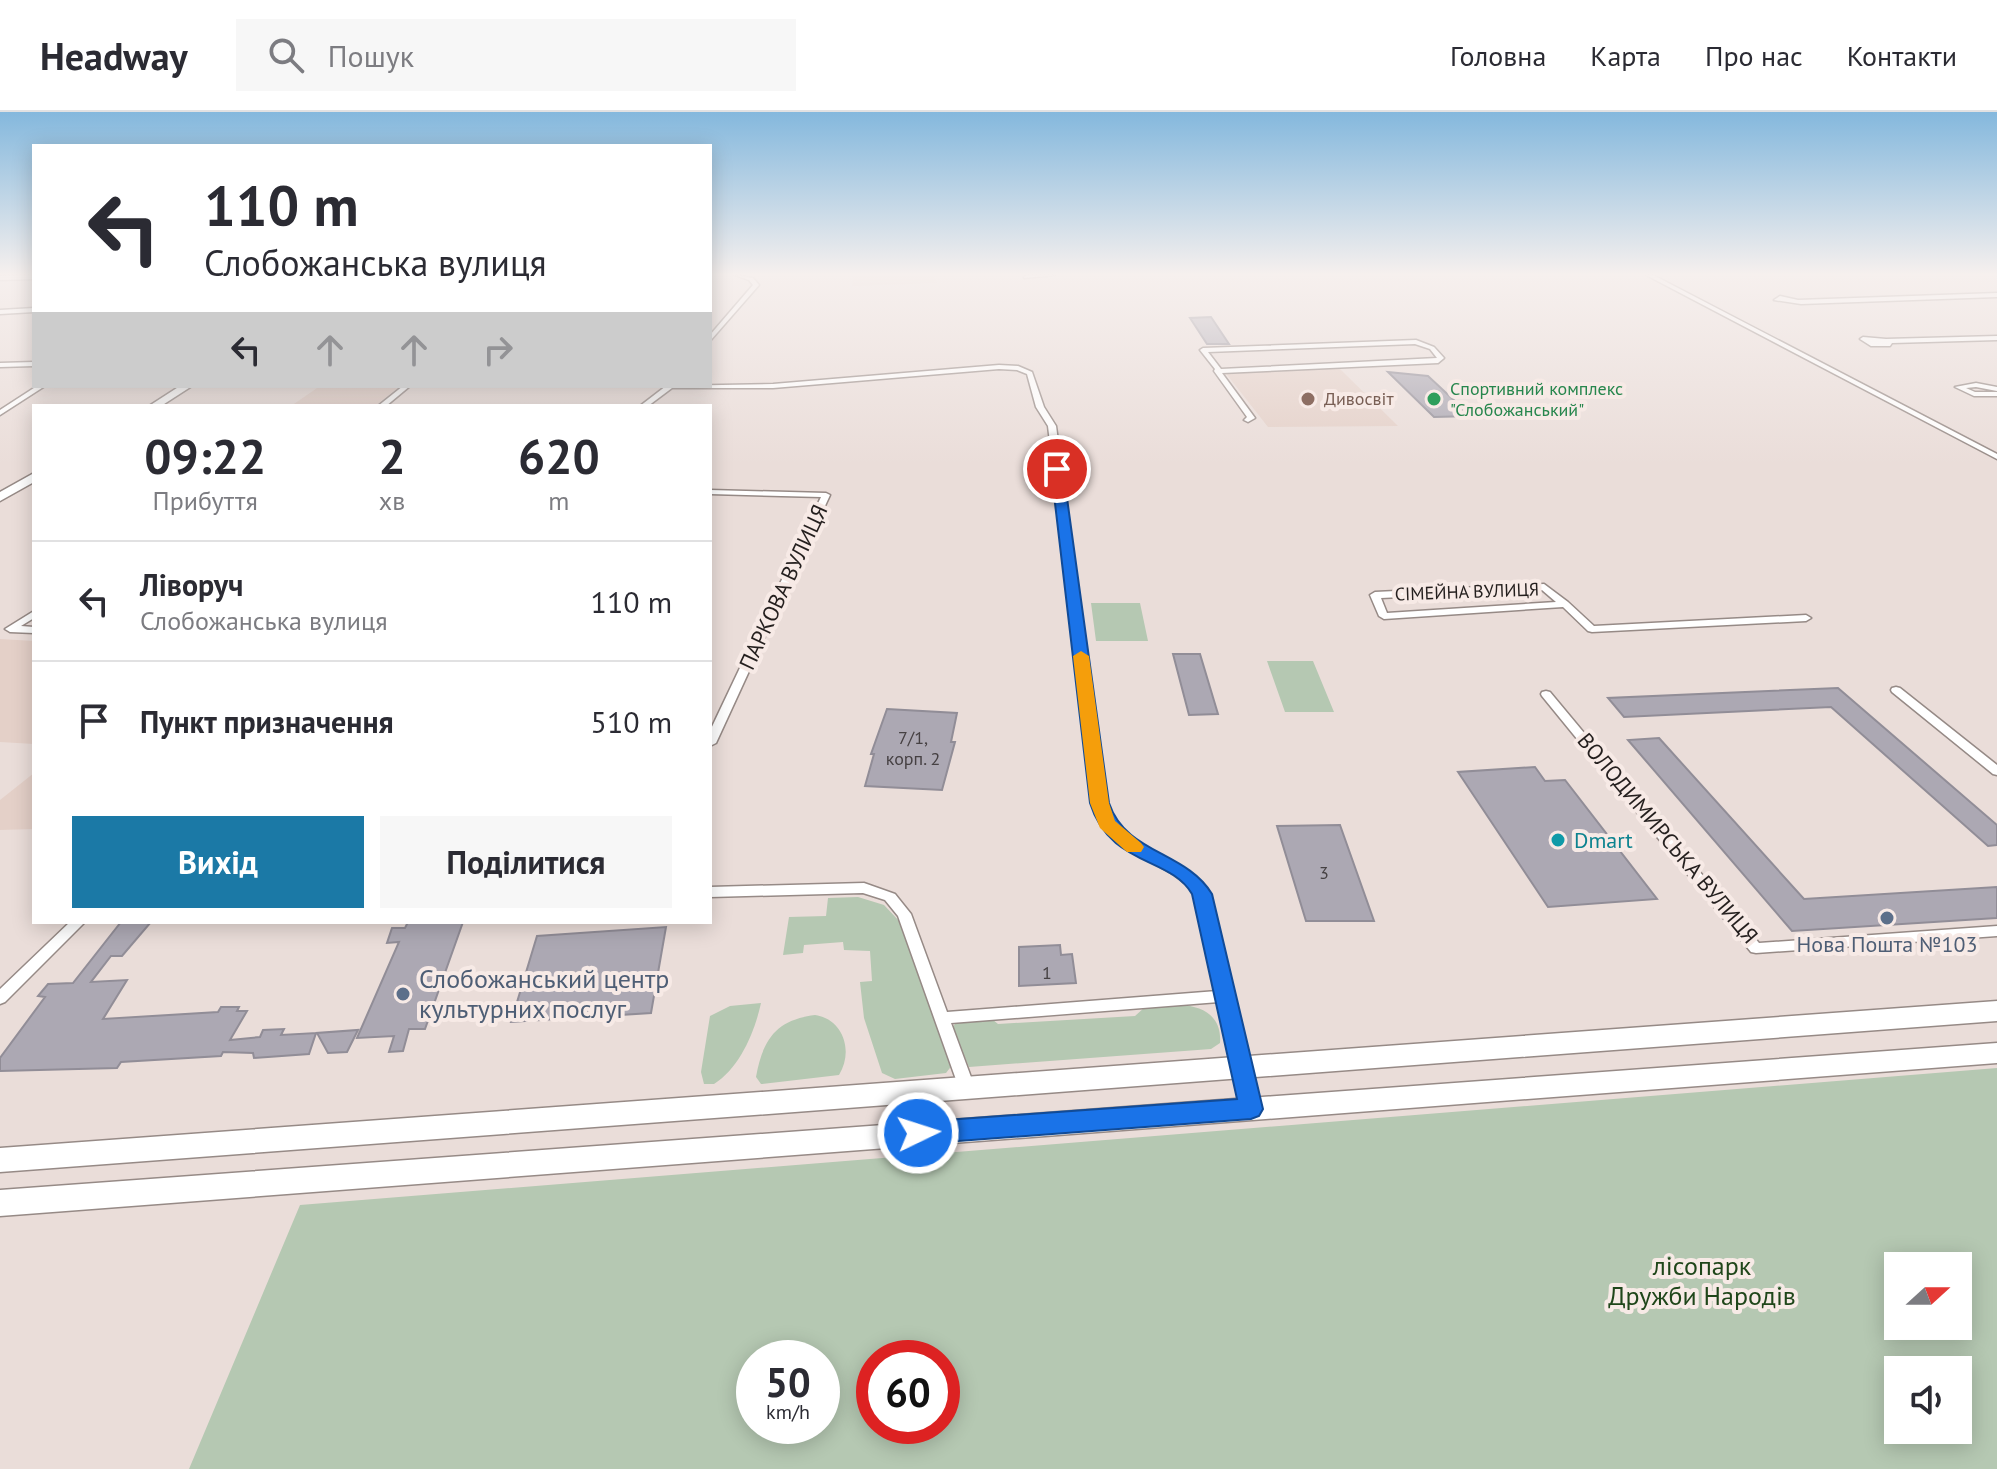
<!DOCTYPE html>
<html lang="uk">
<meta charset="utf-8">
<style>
body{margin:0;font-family:"PT Sans",sans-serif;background:#f7f7f7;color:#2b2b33;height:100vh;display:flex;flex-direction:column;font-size:30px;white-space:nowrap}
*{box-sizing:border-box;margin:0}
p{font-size:26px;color:#7c7c81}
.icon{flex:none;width:44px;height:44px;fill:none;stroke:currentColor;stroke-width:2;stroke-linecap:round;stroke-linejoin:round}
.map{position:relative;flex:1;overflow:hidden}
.sheet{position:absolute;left:32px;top:292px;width:680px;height:520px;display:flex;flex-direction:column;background:#fff;border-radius:0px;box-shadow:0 4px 20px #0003}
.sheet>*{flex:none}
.hud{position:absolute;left:32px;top:32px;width:680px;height:244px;border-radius:0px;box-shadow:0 4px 20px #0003;background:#fff;color:#2b2b33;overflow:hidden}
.needle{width:52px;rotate:69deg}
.buttons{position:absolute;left:1884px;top:1140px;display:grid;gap:16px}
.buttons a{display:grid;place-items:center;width:88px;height:88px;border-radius:0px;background:#fff;box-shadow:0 4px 20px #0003;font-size:40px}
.speed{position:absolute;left:736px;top:1228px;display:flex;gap:16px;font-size:40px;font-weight:700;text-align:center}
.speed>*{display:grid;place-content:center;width:104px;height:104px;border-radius:50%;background:#fff;box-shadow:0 4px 20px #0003;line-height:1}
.speed small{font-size:20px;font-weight:400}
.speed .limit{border:12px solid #d22;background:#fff;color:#111}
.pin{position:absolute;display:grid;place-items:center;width:68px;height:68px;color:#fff;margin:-34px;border:4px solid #fff;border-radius:50%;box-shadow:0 2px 8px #0007}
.me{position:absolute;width:88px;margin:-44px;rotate:86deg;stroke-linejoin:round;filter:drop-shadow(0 0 6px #0008)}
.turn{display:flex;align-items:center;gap:28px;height:168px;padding:0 40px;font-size:36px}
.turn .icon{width:104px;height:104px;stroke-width:2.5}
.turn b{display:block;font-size:56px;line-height:68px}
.lanes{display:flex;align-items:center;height:76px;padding:0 40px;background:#0003;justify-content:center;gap:40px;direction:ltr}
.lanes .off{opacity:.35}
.eta{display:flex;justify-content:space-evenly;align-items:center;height:136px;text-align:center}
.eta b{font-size:48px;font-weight:600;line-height:56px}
.button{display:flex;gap:16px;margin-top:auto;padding:16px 40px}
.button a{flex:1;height:92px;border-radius:0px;background:#1b79a6;color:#fff;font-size:32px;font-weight:600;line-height:92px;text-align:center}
.button a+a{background:#f7f7f7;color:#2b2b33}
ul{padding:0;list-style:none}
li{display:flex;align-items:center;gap:24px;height:120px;padding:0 40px;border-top:2px solid #e1e1e2}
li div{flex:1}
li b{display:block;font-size:30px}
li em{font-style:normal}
header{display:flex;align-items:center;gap:48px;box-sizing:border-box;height:112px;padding:0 40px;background:#fff;border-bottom:2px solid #e1e1e2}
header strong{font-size:38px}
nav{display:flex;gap:44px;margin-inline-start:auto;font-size:28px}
.search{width:560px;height:72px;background:#f7f7f7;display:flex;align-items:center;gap:20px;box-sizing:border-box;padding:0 28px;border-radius:0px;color:#7c7c81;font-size:30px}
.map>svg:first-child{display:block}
.built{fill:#e4d0c8}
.green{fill:#b5c8b2;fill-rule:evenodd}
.building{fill:#aca8b3;stroke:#918d97;stroke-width:2}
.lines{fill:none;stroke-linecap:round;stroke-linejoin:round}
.minor-casing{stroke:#968a86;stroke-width:3}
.secondary-casing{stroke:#968a86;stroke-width:3}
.primary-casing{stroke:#968a86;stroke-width:3}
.minor{fill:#fff;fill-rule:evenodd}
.secondary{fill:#fff;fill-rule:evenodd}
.primary{fill:#fff;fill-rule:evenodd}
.route{fill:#1a73e8;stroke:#114b97;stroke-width:2}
.slow{fill:#f59e0b}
.education-dot{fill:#8d6e63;stroke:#f7eae6;stroke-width:3}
.leisure-dot{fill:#2e9e5b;stroke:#f7eae6;stroke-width:3}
.culture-dot{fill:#0f9aa8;stroke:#f7eae6;stroke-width:3}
.service-dot{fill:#5c6f8a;stroke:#f7eae6;stroke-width:3}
.labels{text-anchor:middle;stroke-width:8;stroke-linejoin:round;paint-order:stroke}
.far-leisure-label{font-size:18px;fill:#27864d;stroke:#f7eae6;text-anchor:start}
.far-education-label{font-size:18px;fill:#785e54;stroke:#f7eae6;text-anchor:start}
.far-street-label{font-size:18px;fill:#241f1e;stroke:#f7eae6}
.number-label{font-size:18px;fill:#464143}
.street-label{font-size:22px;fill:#241f1e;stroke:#f7eae6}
.culture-label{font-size:22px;fill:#0d838f;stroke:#f7eae6;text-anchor:start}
.service-label{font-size:22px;fill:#4e5e75;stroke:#f7eae6}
.near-service-label{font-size:26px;fill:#4e5e75;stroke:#f7eae6;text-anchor:start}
.near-park-label{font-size:26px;fill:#1f461a;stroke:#f7eae6}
</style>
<header>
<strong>Headway</strong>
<div class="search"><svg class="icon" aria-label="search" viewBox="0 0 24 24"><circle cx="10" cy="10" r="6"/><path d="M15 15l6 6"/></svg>Пошук</div>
<nav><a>Головна</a><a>Карта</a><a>Про нас</a><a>Контакти</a></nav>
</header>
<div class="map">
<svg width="1997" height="1357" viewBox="0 0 1997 1357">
<rect width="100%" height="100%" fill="#eaddd9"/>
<path class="built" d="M853 163H934L937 171 852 174Z
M1339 256 1398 314 1268 315 1224 259Z
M320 274H400L375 294H291Z
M0 527 34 529V632L0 630Z
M34 661V717L0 718V688Z"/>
<path class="green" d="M1091 491H1140L1148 529H1096Z
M1267 549H1313L1334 600H1285Z
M858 785 884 793 901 811 953 952 946 961 895 967 882 961 864 906 860 870 872 869 870 839 844 838 843 830 804 833 803 841 783 843 789 805 826 804 828 786Z
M761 891C755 919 740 956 714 972H704L701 960 710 904 730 894Z
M1180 893C1204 894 1222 905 1220 931L1211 937 969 955 952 916 958 908 987 903 998 912 1135 904 1145 895Z
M815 903C843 907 854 939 839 963L761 972 756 965C763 926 777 908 815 903Z
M1997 956V1357H189L300 1093ZM1898 1154H1958V1214H1898ZM754 1246H822V1314H754ZM874 1246H942V1314H874ZM1898 1258H1958V1318H1898Z"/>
<path class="building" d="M1211 205 1229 232H1207L1190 206Z
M1388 260 1428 264 1471 304 1434 305Z
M1173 542H1200L1218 602 1189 603Z
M1838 576 1997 713V733L1988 734 1831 595 1624 605 1608 586Z
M887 597 957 601 951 630H955L942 678 865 674 874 642H871Z
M1659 626 1804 787 1997 775V806L1792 819 1628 628Z
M1535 655 1545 669 1565 668 1657 787 1548 795 1458 660Z
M1340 713 1374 809H1306L1277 714Z
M121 810H151L122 844H111L91 870 127 868 103 907 218 900 221 895H239L237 899H247L230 928 260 925 263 918 284 917 281 923 316 921 309 942 254 946 253 941 223 940 221 944 121 950 117 956 0 959V946L45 885 38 884 48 872 73 871Z
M408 810H463L425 917H409L403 939 389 940 394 924 357 926 399 830 387 831 392 816H405Z
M666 815 651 901 511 910 537 824Z
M1060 833 1061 843 1072 842 1076 871 1019 874V835Z
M358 918 347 940 328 941 317 921Z"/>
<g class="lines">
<defs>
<path id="minor" d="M34 163V167L0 168V164Z
M735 163 753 166 759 173 710 229V223L753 173 749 168Z
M1026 163H1055L1024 166Z
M1646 163H1653L1997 342V347Z
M1997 181V185L1801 192 1774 188 1780 184 1798 188Z
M34 196V200L0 202V198Z
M1997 224V228L1892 231 1890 234H1871L1860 227 1863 225 1886 227Z
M1416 228 1434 235 1444 246 1438 251 1222 261 1255 306 1248 310 1244 308 1247 305 1214 259 1215 257 1200 238 1203 236ZM1415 232 1430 237 1437 246 1221 257 1208 240Z
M34 250V254L0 255V251Z
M999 253 1018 254 1032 260 1044 295 1056 314 1106 691 1114 708 1124 720 1138 731 1182 755 1196 765 1207 779 1232 880 1234 884 1233 886 1259 997 1257 1002 1251 1004 1245 1002 1243 997 1219 890 951 911 975 976 973 981 967 983 961 981 959 976 898 804 885 788 863 781 710 785V775L864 771 895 782 911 802 947 900 1217 879 1196 783C1171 752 1137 750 1113 724 1104 714 1099 703 1094 691L1048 314 1036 295 1027 262 1017 258 999 257 773 276H672L648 294H640L666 274 773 272Z
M1976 271 1997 275V279L1976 275 1966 276 1975 280H1997V284H1974L1955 275Z
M37 274H45L0 303V298Z
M403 274H410L386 294H378Z
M710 378 826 381 830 383 716 631 710 634V619L821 385 710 382Z
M1544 472 1568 490 1594 514 1806 503 1811 506 1806 509 1592 520 1588 519 1563 495 1384 507 1379 504 1370 483 1375 480ZM1542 478 1556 490 1387 501 1381 486Z
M34 499V506L21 514 34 515V521L10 520 5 517Z
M1896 575 1900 576 1997 653V663L1993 662 1892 580 1891 578 1892 576Z
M1546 579 1550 580 1759 831 1997 814V824L1756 841 1751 840 1542 584 1541 582 1542 580Z
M70 810H85L5 890 0 892V877Z"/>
<path id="secondary" d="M180 274H192L161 294H149Z
M34 361V370L0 389V380Z"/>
<path id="primary" d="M1997 889V909L0 1060V1036Z
M1997 931V951L0 1104V1078Z"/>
</defs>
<use href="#minor" class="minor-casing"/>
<use href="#secondary" class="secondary-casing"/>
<use href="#primary" class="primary-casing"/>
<use href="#minor" class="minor"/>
<use href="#secondary" class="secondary"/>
<use href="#primary" class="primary"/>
</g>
<linearGradient id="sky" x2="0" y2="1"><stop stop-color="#84b8dd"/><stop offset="0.46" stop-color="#f6f0ee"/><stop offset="1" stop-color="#f6f0ee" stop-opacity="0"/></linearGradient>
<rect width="1997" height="353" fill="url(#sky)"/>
<path class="route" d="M1057 354 1063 357 1109 691C1126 742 1186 739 1212 782L1263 997 1259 1004 1251 1007 918 1032 909 1028 905 1021 909 1013 918 1010 1237 987 1192 782C1170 744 1110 755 1090 691L1051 357Z"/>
<path class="slow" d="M1081 539 1089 544 1109 691 1115 709 1141 731 1144 735 1141 740H1127L1100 716 1090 691 1073 544Z"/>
<circle class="education-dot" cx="1308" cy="287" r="8"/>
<circle class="leisure-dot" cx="1434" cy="287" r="8"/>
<circle class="culture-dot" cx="1558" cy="728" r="8"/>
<g class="service-dot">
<circle cx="1887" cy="806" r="8"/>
<circle cx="403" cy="882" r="8"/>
</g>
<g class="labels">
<g class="far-leisure-label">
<text x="1450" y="283">Спортивний комплекс<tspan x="1450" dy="21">"Слобожанський"</tspan></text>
</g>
<g class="far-education-label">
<text x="1324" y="293">Дивосвіт</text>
</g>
<g class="far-street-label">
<text transform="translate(1467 480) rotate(-2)" y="6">СІМЕЙНА ВУЛИЦЯ</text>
</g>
<g class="number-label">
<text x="913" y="632">7/1,<tspan x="913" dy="21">корп. 2</tspan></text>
<text x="1324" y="767">3</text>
<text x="1047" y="867">1</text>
</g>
<g class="street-label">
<text transform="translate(783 475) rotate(-65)" y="8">ПАРКОВА ВУЛИЦЯ</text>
<text transform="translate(1668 726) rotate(50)" y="8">ВОЛОДИМИРСЬКА ВУЛИЦЯ</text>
</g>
<g class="culture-label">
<text x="1574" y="736">Dmart</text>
</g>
<g class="service-label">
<text x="1887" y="840">Нова Пошта №103</text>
</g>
<g class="near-service-label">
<text x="419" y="876">Слобожанський центр<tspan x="419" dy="30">культурних послуг</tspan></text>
</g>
<g class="near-park-label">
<text x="1702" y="1163">лісопарк<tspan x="1702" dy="30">Дружби Народів</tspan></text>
</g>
</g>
</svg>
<div class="buttons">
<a><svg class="needle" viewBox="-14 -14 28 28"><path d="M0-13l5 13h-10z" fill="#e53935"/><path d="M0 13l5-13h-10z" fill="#7c7c81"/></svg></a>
<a><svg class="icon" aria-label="sound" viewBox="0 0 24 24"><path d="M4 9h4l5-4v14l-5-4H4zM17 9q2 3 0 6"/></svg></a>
</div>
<div class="speed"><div>50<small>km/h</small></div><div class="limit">60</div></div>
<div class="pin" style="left:1057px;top:357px;background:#d93025"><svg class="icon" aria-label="arrive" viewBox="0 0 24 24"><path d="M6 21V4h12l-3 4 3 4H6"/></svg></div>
<svg class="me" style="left:918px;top:1021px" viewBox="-20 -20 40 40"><circle r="17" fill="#1a73e8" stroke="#fff" stroke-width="3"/><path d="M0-11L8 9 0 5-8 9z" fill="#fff"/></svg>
<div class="hud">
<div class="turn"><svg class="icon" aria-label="left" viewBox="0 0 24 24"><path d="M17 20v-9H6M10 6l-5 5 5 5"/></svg><div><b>110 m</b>Слобожанська вулиця</div></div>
<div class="lanes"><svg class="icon" aria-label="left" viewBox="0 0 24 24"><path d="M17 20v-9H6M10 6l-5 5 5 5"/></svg><svg class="icon off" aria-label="ahead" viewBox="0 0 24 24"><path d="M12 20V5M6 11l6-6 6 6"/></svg><svg class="icon off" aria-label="ahead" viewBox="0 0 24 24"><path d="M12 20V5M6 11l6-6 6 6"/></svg><svg class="icon off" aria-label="right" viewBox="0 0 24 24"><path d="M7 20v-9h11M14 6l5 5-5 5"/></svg></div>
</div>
<section class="sheet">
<div class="eta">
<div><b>09:22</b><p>Прибуття</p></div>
<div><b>2</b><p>хв</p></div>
<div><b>620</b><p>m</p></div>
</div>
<ul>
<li><svg class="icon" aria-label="left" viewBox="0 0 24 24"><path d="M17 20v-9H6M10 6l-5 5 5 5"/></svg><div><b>Ліворуч</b><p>Слобожанська вулиця</p></div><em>110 m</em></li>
<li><svg class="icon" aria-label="arrive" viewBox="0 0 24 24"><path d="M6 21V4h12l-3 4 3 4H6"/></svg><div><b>Пункт призначення</b></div><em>510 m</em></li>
</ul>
<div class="button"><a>Вихід</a><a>Поділитися</a></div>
</section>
</div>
